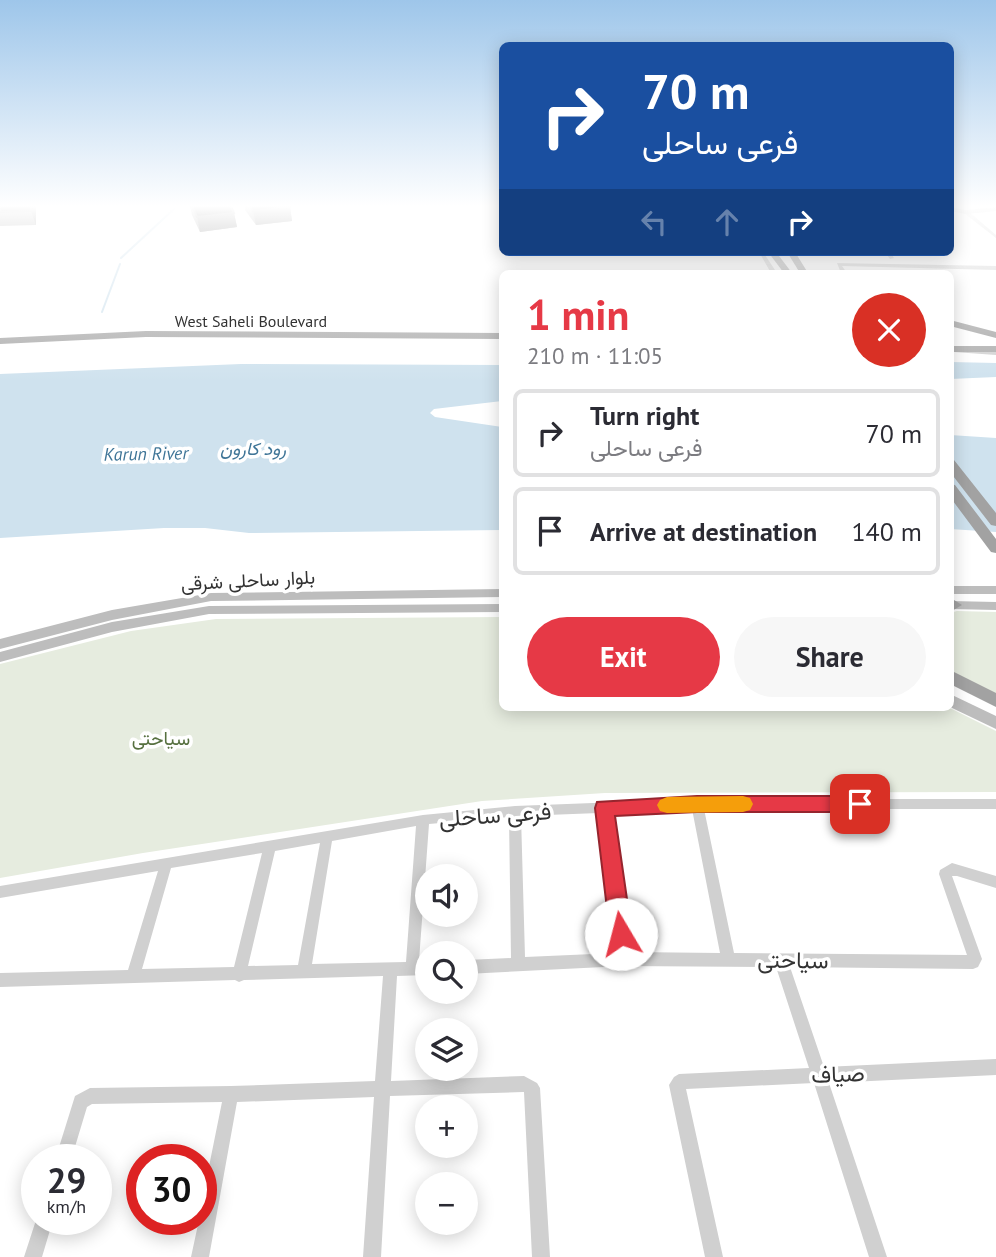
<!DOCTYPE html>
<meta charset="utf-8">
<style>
body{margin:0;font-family:"PT Sans",Vazirmatn,sans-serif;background:#f7f7f7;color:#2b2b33;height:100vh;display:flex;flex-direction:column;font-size:26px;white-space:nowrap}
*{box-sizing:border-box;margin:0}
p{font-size:23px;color:#7c7c81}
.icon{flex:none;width:38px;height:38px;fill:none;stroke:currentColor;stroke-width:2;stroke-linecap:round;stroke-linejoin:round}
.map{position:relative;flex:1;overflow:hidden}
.details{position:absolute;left:499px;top:270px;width:455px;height:441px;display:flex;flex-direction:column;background:#fff;border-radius:10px;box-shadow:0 4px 18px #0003}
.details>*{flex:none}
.hud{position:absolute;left:499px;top:42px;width:455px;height:214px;border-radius:10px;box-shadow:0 4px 18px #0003;background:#1a4fa0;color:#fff;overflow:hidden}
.fabs{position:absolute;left:415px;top:864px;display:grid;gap:14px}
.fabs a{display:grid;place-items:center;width:63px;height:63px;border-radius:50%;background:#fff;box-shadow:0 4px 18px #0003;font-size:35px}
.speed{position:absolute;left:21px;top:1144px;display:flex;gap:14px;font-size:35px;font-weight:700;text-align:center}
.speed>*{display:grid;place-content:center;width:91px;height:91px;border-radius:50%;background:#fff;box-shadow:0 4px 18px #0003;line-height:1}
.speed small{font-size:18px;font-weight:400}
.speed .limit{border:10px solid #d22;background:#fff;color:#111}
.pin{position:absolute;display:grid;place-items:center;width:60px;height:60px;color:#fff;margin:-30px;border-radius:14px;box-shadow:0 4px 10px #0006}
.me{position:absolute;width:77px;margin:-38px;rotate:352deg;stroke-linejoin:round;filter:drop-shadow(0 0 5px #0008)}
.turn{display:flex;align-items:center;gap:24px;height:147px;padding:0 28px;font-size:32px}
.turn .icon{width:91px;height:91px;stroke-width:2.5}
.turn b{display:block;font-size:49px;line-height:60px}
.lanes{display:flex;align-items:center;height:66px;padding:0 28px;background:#0003;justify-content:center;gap:35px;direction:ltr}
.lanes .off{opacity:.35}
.round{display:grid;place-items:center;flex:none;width:74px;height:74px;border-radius:37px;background:#f7f7f7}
.head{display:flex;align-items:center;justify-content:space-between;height:119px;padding:0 28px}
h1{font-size:42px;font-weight:600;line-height:52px;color:#e63946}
.action{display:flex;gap:14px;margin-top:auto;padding:14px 28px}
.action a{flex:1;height:80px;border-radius:42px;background:#e63946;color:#fff;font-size:28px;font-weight:600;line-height:80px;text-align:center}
.action a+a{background:#f7f7f7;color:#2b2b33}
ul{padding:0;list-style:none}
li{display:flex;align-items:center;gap:21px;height:88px;margin:0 14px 10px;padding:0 14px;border:4px solid #e1e1e2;border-radius:10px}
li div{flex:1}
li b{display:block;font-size:26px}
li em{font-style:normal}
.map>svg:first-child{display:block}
.green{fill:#e6ecdf}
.water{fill:#cfe2ee}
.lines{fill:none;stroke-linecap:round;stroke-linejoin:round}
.stream{stroke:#cfe2ee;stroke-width:2}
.minor{fill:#d0d0d0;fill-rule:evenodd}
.tertiary{fill:#d0d0d0;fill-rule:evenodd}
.secondary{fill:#bdbdbd;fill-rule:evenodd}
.primary{fill:#ababab;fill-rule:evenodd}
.trunk{fill:#a2a2a2;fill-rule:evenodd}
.wall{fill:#8c8c8c}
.shaded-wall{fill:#5f5f5f}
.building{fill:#1a1a1a;stroke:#5f5f5f;stroke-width:2}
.route{fill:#e63946;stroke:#96252e;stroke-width:2}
.slow{fill:#f59e0b}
.labels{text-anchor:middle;stroke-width:7;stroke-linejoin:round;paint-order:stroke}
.far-street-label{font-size:16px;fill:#333;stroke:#fff}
.far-water-label{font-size:18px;font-style:italic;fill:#3f7597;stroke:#fff}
.street-label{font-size:19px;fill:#333;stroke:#fff}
.park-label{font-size:19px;fill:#56703f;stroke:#fff}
.near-street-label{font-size:23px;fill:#333;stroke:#fff}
</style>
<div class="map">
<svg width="996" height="1257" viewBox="0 0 996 1257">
<rect width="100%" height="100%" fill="#fff"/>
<path class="green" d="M957 611 996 612V697L950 671V613Z
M502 617V707H948L996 731V792L605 793 482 801 143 853 0 878V664L131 631 216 619Z"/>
<path class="water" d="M950 362 996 363V377L950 379Z
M241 364 502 365V401L434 409 430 413 435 417 502 427V530L249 533 205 528H164L0 538V374Z
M950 435 996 438V532L950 529Z"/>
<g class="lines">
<path class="stream" d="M121 258 174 209
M102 312 120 264"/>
<path class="minor" d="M964 211H968L996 235V238L964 213Z
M759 252H763L777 273H771Z
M885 252H890L894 258 890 259Z
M837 263 996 266V270L842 266 847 273H841Z
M697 799H996V809H704L734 953 967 955 939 874 940 870 952 863 996 876V888L957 876H952L982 959 978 967 973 969 790 967 824 1067 996 1059V1075L829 1083 887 1257H869L814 1083 686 1089 723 1257H705L669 1085 674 1077 679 1074 809 1068 776 967 624 966 466 974V960L511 958 509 817 429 824 419 961H427V975L397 976 391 1081 524 1076 537 1083 540 1088 550 1257H532L524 1092H523L390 1096 381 1257H363L374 1097 237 1102 209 1257H191L199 1220H201V1206L222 1102 92 1104 87 1107 71 1160H55L75 1096 90 1088 231 1086 375 1081 383 976 244 980 239 982 235 980 0 987V973L128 970 158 871 0 898V886L423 815 515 806ZM692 809 720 953 630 952 611 812ZM599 813 616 953 525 957 521 816ZM416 826 406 962 312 964 332 841ZM320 843 298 965 248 966 275 851ZM262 853 234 967 142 969 171 868Z
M37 1217V1220H53L42 1257H24Z"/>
<path class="tertiary" d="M951 348 996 351V355L954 352 950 350Z"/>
<path class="secondary" d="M950 586H996V594H950Z
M502 589V597L211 601 112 620 0 649V639L112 610 211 593Z
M950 601 996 602V610L950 609Z
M502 604V612L209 614 112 632 0 662V652L112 622 209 606Z
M950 694 996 716V729L950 707Z"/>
<path class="primary" d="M950 207 966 210 996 207V211L966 214 950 211Z
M146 331 502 333V339L146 337 0 344V338Z
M950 346H996V352H950Z"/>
<path class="trunk" d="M768 252H776L792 273H784Z
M787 252H795L808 273H800Z
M950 320 996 332V338L950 326Z
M950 459 954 460 996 513V526L991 525 950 472Z
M950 484 955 485 996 539V553L991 552 950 497Z
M954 600 962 605 950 612V601Z
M950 670 996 693V707L950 684Z"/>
</g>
<path class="wall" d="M0 206 36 209V225L0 226Z
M190 206H231L234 213 237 227 200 232 192 215Z
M245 206H290L292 221 256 225 245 210Z"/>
<path class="shaded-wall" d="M31 206H36V225L31 211Z
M290 207 292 221 256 225 253 211Z
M234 213 237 227 200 232 197 217Z"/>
<path class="building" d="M0 206H31V211L0 212Z
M192 206H231L234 213 197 217Z
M250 206H290V207L253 211Z"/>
<linearGradient id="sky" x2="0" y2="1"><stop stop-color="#9ec6ea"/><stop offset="0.54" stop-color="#fff"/><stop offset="1" stop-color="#fff" stop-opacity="0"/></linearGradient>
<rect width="996" height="382" fill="url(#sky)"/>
<path class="route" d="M697 796H860L867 798 870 804 867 810 860 812H697L615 816 632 934 629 942 621 945 613 942 610 934 595 808 597 802Z"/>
<path class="slow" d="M743 796 750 798 753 804 750 810 743 812 667 813 660 811 657 805 660 800 667 797Z"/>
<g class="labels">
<g class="far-street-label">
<text x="251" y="327">West Saheli Boulevard</text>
</g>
<g class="far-water-label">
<text x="253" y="455">رود کارون</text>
<text transform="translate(146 454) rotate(-1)" y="6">Karun River</text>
</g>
<g class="street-label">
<text transform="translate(248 580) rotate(-3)" y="7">بلوار ساحلی شرقی</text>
</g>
<g class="park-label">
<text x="161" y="745">سیاحتی</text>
</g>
<g class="near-street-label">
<text transform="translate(495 815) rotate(-4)" y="8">فرعی ساحلی</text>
<text transform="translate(793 960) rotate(1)" y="8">سیاحتی</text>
<text transform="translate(838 1074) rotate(-2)" y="8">صیاف</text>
</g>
</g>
</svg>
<div class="fabs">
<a><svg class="icon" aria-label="sound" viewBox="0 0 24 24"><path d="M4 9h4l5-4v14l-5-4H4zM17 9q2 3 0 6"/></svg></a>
<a><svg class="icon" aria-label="search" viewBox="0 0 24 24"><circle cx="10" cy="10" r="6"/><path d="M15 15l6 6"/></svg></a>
<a><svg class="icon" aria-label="layers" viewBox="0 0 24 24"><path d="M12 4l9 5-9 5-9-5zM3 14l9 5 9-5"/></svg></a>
<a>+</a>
<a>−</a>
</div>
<div class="speed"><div>29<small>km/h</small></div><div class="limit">30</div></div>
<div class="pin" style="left:860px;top:804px;background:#d93025"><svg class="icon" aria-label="arrive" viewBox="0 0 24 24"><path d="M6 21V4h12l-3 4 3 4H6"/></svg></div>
<svg class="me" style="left:621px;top:934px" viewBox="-20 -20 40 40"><circle r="19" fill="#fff"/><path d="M0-13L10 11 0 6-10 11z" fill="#e63946"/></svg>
<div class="hud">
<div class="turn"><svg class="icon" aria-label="right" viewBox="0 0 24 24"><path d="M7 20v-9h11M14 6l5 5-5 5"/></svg><div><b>70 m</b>فرعی ساحلی</div></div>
<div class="lanes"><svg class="icon off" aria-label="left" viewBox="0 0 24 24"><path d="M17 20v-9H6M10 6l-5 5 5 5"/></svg><svg class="icon off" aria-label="ahead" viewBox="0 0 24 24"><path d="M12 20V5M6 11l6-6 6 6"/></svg><svg class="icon" aria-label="right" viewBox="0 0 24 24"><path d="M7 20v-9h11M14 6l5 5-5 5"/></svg></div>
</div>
<section class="details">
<div class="head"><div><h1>1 min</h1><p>210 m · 11:05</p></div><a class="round" style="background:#d93025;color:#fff"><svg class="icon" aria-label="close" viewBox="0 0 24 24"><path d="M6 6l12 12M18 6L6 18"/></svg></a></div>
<ul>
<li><svg class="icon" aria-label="right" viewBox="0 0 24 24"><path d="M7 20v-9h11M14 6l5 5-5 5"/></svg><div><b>Turn right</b><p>فرعی ساحلی</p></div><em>70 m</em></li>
<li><svg class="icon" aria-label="arrive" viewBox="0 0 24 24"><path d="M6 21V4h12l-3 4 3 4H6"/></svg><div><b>Arrive at destination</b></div><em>140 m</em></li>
</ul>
<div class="action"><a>Exit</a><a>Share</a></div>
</section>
</div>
